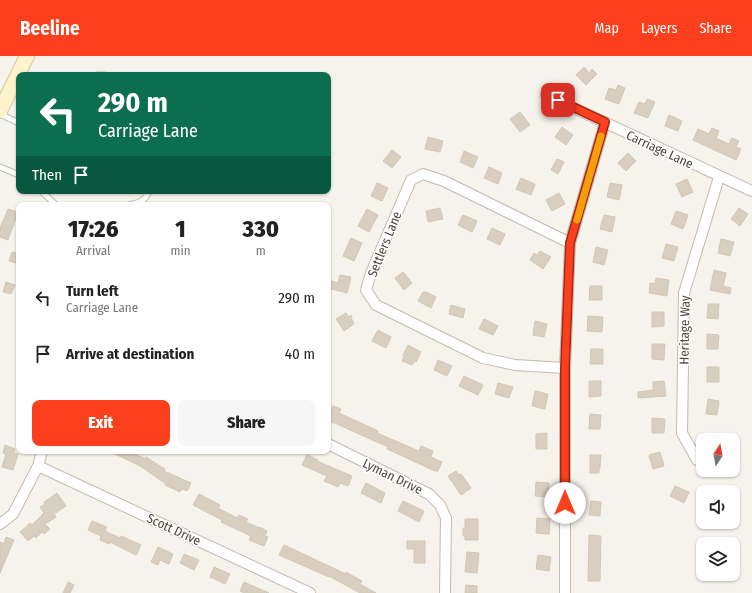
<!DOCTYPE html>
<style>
body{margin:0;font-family:"Fira Sans Condensed",sans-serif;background:#f6f6f6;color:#222;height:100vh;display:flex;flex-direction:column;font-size:15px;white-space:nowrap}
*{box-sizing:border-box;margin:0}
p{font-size:13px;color:#767676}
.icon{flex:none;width:22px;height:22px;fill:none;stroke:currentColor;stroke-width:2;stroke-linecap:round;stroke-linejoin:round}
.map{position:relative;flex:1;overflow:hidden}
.drawer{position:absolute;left:16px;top:146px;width:315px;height:252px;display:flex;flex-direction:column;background:#fff;border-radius:8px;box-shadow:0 1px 3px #0004}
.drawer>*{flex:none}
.guide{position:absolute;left:16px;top:16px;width:315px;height:122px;border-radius:8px;box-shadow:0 1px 3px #0004;background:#0b6e4f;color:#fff;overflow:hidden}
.needle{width:26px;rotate:11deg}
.fabs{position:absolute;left:696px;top:377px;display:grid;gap:8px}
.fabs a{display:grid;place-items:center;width:44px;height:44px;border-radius:8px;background:#fff;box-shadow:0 1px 3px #0004;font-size:20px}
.pin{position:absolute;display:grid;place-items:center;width:34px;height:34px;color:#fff;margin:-17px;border-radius:8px;box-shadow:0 2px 6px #0006}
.me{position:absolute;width:44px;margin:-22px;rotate:0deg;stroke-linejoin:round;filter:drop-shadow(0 0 3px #0008)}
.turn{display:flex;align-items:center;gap:14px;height:84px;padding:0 16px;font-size:18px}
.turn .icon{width:52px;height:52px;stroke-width:2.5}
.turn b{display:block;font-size:28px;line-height:34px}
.then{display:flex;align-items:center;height:38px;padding:0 16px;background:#0003;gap:8px;font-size:15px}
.eta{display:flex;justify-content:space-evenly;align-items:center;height:68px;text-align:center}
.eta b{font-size:24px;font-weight:800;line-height:28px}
.cta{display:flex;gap:8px;margin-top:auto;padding:8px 16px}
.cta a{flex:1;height:46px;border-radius:8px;background:#fc3f1d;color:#fff;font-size:16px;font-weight:800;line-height:46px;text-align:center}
.cta a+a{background:#f6f6f6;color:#222}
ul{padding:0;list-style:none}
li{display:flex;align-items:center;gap:12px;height:56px;padding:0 16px}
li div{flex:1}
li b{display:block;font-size:15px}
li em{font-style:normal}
header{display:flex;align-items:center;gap:24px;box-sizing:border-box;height:56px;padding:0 20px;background:#fc3f1d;color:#fff}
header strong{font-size:19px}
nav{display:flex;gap:22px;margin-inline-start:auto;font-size:14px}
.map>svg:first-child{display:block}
.building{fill:#d8cfc1;stroke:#d3c7b4}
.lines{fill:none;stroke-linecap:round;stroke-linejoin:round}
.lane-casing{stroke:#c2bbae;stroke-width:7}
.street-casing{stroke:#c2bbae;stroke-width:12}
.secondary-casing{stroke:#d6c79b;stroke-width:16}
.lane{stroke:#fff;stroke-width:5}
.street{stroke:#fff;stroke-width:10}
.secondary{stroke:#fff3cd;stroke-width:14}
.route-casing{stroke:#a42913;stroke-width:10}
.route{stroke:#fc3f1d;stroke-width:7}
.slow{stroke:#f59e0b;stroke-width:7}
.labels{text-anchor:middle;stroke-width:3;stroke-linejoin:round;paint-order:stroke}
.street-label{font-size:13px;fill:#4b4439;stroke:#fff}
</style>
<header>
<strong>Beeline</strong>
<nav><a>Map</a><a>Layers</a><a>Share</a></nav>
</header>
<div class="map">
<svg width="752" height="537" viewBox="0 0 752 537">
<rect width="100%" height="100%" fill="#f6f3ec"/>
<path class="building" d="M584 11 589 17 592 13 597 18 586 29 576 19Z
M618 29 625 32 619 48 605 43 609 32 616 34Z
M647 43 655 46 648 62 634 57 639 46 645 48Z
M520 56 530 69 520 76 510 63Z
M669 59 682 65 678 75 665 70Z
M562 71 573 79 566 89 555 81Z
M712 72 719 75 716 82 729 88 732 82 739 85 736 91 741 93 736 104 693 84 698 73 709 78Z
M428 81 443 85 440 96 425 93Z
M392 94 401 101 392 112 383 105Z
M464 95 478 101 473 112 460 106Z
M628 97 636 105 626 115 618 107Z
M557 103 564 106 558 118 551 114Z
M489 111 502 117 498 128 484 122Z
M521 122 535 128 531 139 516 133Z
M687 123 693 136 682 141 676 128Z
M377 127 388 132 382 145 371 140Z
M610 127 622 129 619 144 607 141Z
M559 137 565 148 552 155 546 144Z
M440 152 443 163 428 166 426 155Z
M739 152 748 158 740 170 731 163Z
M8 153 18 156 8 184 0 181V172Z
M367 153 378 159 369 176 358 170Z
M676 155 688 159 683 173 671 168Z
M463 159 477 165 472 176 458 169Z
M604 159 615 161 612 176 600 173Z
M492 172 505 178 500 189 487 183Z
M351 182 362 187 354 205 343 200Z
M721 183 734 186 730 200 718 197Z
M666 188 678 191 674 205 662 202Z
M596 191 608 194 604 209 593 206Z
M540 195 551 201 543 213 530 204 534 197 537 199Z
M12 196 19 198V208L9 205Z
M714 214 726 217 723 230 731 232 730 238 710 234Z
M403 216 412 227 404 234 395 222Z
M340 219 351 221 347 237 328 232 329 224 338 227Z
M656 222 669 224 667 240 649 237 650 227 655 228Z
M6 226 15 229 11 238 3 236Z
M590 230H602V244H589Z
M423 236H426L436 241 431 252 418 245Z
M708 248H719L718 263 707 262Z
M451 249 465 253 463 262 449 258Z
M652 256H664V270L652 271Z
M346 257 349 261 351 259 352 264 354 268 344 275 336 263Z
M588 260 603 261 602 276 587 275Z
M484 263 498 270 493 279 479 273Z
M535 265 547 268 544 281 533 279Z
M378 274 391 281 386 292 372 285Z
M707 278 719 279 718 293H707Z
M652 288H665L664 304 652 303Z
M408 289 421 296 416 306 414 305 412 309 402 305 404 300 403 299Z
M591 293H603V308H590Z
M438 304 452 310 447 320 434 314Z
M707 311H719V326H707Z
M464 320 483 329 478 339 459 330Z
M589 325H601V340L589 341Z
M664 325 666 340 638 342V336L653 334V326Z
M498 327 513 331 509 342 495 338Z
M535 335 548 338 545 353 532 350Z
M708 343 719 345 717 359 706 358Z
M333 350 341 353 339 357 378 375 377 377 419 395 421 390 433 395 431 401 442 406 438 415H435L387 393 388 391 328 364V352L331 353Z
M590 358 601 359 600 373H589Z
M652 362 665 363 664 377H652Z
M547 377V393H536V378Z
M5 389 15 393 14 397 18 398 13 414 2 411 6 398 3 397Z
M109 395H129L145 403 146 401 165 413 164 415 191 427 187 435 182 433 180 436 165 429 166 428 140 410Z
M660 396 664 410 653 413 649 399Z
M307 399 318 404 317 405 352 420 348 430 340 427 338 431 324 425 327 420 302 409Z
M590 399H601L600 412 599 413V417H590Z
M456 415 459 419 461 418 471 432 461 439 448 420Z
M536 426 549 427 548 441 535 440Z
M366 427 385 437 381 447 361 437Z
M675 430 689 436 684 447 670 440Z
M57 437 66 450 54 458 56 461 45 468 50 473 44 478 42 476 36 482 34 480 28 485 20 476 30 467 32 469 44 457 40 451 45 448 44 446Z
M199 438 220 449 218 452 237 462 239 459 248 463 246 466 259 472V471L267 475 265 480 268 481 264 490 249 484 251 480 221 466 222 464 193 449Z
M403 445 424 455 419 466 398 455Z
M591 445 601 446 600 460 589 459Z
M537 462 550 463 549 478 536 477Z
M465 463H478V484H465V480H463V472H465Z
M92 465 107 471 105 475 120 482 121 480 141 489 136 499 110 486 109 488 100 484 101 480 88 474Z
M589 479 601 480 600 525H588Z
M6 481 14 484 0 517V486L4 488Z
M407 485H425V507H414V493H407Z
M284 489 346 518V516L362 525 360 528 376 537H360L329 520V521L279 499Z
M158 491 173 498 169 508 160 504 158 509 151 506Z
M467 496 479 497 477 517 465 516Z
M184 498 199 504 194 514 180 507Z
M538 499 551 501 549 515 536 513Z
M214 511 230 518 225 528 210 521Z
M68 526 74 529 70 537H63Z
M244 526 269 537H244L240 535Z
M466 529 477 530V537H465Z"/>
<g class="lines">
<defs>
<path id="lane" d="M97 19H104
M0 58 19 67
M0 111 19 119
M41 135 56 149
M129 149C138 147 146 145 149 135"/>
<path id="street" d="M546 39 752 135
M565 312 515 309 483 302 376 249 366 234 371 217 411 124 423 118 444 125 570 187
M328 388 429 438 440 449 446 462 445 537
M697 404 682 377 684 237 719 121
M38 410 310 537
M0 468 13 458 38 410 42 395
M565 537V312L570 187 605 66"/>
<path id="secondary" d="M0 55 27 0"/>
</defs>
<use href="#lane" class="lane-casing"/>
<use href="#street" class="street-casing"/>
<use href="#secondary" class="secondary-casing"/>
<use href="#lane" class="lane"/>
<use href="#street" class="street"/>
<use href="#secondary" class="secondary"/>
</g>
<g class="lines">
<defs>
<path id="route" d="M558 44 605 66 570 187 565 312V447"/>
</defs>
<use href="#route" class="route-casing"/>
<use href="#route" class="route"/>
<path class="slow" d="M577 164 601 80"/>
</g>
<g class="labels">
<g class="street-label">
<text transform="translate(660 93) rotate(25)" y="5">Carriage Lane</text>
<text transform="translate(384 188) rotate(-68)" y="5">Settlers Lane</text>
<text transform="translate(684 274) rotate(-89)" y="5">Heritage Way</text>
<text transform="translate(393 420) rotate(26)" y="5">Lyman Drive</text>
<text transform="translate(174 473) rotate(25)" y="5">Scott Drive</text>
</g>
</g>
</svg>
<div class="fabs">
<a><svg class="needle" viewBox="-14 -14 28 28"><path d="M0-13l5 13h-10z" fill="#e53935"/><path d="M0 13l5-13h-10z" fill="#767676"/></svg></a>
<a><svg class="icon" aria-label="sound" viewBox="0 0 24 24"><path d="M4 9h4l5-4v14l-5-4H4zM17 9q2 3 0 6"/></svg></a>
<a><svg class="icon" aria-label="layers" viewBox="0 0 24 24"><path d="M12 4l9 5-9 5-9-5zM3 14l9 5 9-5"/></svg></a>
</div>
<div class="pin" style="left:558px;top:44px;background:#d93025"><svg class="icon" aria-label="arrive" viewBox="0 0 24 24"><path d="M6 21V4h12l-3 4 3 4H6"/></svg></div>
<svg class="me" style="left:565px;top:447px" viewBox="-20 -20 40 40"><circle r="19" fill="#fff"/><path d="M0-13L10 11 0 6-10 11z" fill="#fc3f1d"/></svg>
<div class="guide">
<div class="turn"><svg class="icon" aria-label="left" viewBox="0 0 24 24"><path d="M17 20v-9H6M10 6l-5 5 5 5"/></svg><div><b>290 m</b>Carriage Lane</div></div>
<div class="then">Then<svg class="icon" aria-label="arrive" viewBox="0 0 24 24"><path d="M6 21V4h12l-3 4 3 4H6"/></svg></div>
</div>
<section class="drawer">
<div class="eta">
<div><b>17:26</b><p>Arrival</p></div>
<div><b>1</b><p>min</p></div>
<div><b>330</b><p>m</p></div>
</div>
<ul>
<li><svg class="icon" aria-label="left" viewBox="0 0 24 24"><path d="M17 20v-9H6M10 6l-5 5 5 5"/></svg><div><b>Turn left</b><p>Carriage Lane</p></div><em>290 m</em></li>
<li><svg class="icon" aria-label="arrive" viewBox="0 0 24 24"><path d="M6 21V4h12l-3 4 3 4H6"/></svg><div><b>Arrive at destination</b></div><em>40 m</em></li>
</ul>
<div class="cta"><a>Exit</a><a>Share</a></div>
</section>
</div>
